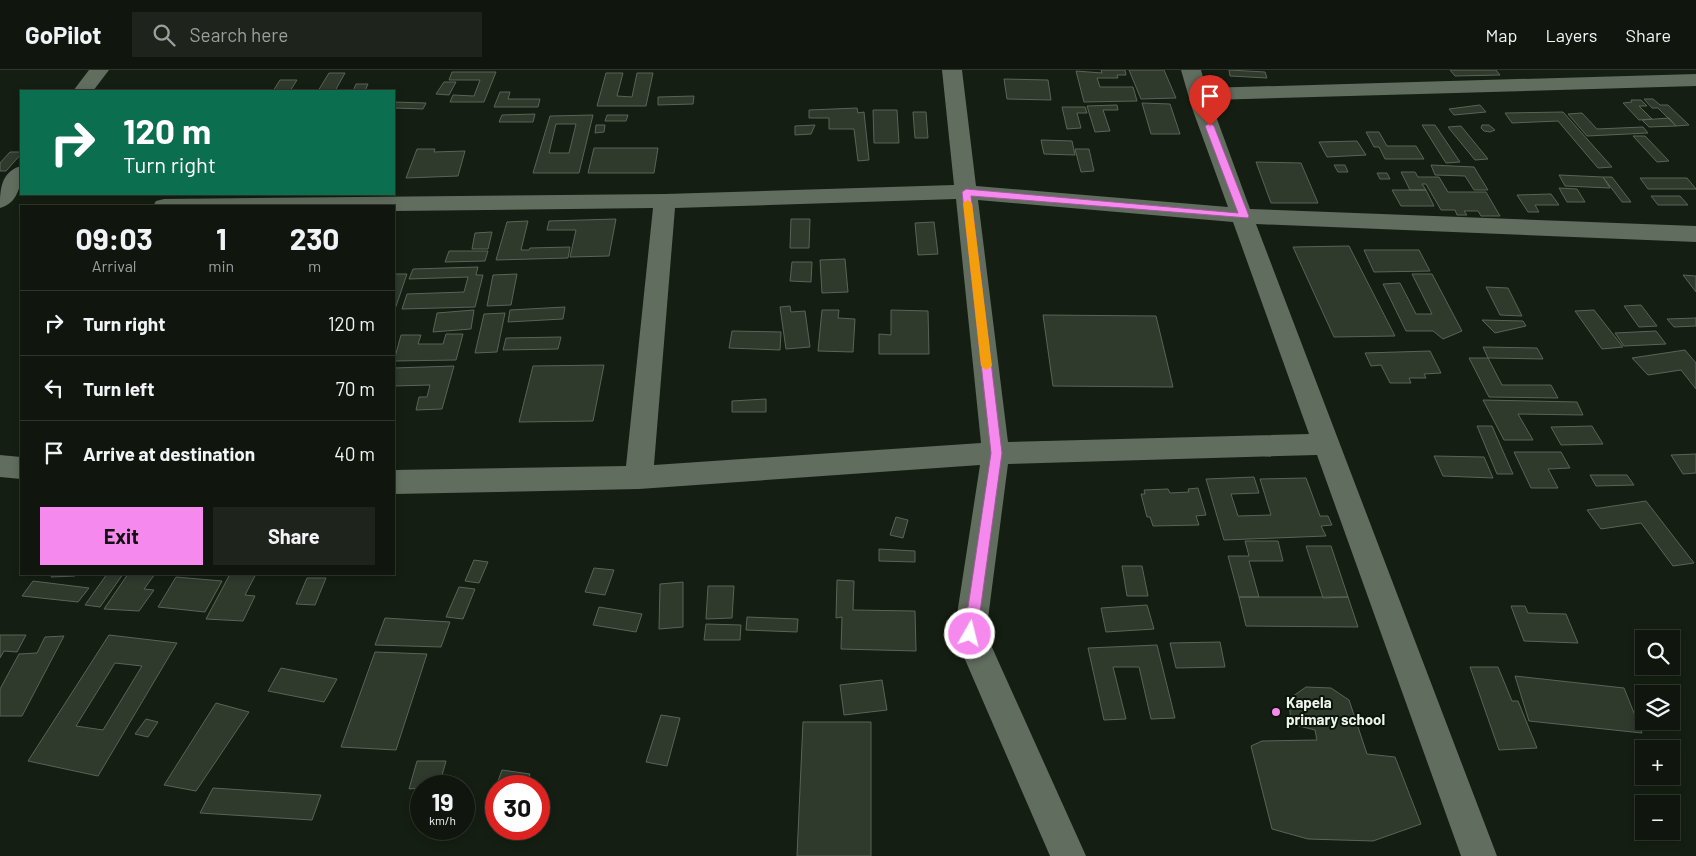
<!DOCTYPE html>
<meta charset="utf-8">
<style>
body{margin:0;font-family:Barlow,sans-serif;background:#1e231c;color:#f1f3f6;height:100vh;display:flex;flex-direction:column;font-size:19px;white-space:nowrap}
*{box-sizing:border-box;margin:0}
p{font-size:16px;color:#9c9f9e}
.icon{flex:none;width:28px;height:28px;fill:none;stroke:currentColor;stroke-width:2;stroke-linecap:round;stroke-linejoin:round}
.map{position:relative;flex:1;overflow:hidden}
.details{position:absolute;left:20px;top:135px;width:375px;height:370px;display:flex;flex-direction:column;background:#10160e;border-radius:0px;box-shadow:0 2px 8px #0003,0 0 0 1px #30352e}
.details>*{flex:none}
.top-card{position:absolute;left:20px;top:20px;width:375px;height:105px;border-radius:0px;box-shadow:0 2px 8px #0003,0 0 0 1px #30352e;background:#0b6e4f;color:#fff;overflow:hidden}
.controls{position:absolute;left:1635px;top:560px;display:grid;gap:10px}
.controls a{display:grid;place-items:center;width:45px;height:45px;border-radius:0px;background:#10160e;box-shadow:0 2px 8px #0003,0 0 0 1px #30352e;font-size:25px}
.speed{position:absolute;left:410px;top:705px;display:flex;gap:10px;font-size:25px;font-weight:700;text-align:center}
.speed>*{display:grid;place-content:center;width:65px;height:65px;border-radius:50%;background:#10160e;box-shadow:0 2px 8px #0003,0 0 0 1px #30352e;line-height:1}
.speed small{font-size:12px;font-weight:400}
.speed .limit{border:8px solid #d22;background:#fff;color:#111}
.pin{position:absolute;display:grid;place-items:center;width:42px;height:42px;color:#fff;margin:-51px -21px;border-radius:50% 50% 50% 0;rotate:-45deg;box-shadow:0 0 5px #0007}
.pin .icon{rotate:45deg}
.me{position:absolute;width:55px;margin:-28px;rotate:8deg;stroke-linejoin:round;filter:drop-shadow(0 0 4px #0008)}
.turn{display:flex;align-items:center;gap:18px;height:105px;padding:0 20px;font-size:22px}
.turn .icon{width:65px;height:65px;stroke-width:2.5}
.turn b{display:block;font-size:35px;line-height:42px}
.eta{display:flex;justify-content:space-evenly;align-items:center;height:85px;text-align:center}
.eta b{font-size:30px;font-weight:700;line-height:35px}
.primary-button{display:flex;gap:10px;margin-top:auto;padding:10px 20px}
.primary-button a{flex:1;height:58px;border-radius:0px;background:#f689ed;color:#111;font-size:20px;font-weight:700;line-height:58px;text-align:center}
.primary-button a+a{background:#1e231c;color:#f1f3f6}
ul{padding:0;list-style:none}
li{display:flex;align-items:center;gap:15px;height:65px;padding:0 20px;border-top:1px solid #30352e}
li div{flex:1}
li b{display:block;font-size:19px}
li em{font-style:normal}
header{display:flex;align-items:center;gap:30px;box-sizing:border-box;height:70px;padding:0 25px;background:#10160e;border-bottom:1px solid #30352e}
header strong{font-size:24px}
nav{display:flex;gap:28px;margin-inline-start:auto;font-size:18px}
.search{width:350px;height:45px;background:#1e231c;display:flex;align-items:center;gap:12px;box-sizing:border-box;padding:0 18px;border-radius:0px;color:#9c9f9e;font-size:19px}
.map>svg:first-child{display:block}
.building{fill:#2f392c;stroke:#596456;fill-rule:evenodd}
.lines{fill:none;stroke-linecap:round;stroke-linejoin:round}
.minor{fill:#616d5e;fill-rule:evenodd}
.route{fill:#f689ed;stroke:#a0599a}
.slow{fill:#f59e0b}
.poi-dot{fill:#f689ed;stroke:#0c1509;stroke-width:2}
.labels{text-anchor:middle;stroke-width:4;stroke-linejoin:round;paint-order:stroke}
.poi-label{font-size:15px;font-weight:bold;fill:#eff5ed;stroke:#0c1509;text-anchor:start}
</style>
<header>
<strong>GoPilot</strong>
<div class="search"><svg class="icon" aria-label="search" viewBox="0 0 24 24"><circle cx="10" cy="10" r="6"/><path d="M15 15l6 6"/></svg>Search here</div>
<nav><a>Map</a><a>Layers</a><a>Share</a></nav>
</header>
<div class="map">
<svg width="1696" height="786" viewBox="0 0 1696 786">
<rect width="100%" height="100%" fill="#151e12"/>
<path class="building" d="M1101 0H1125L1126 5H1117L1118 8H1097L1100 17H1133L1137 31 1084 32 1076 1 1102 3Z
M1129 0H1164L1176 28 1141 29Z
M1229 0 1265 2 1267 8 1230 6Z
M1450 0H1496L1500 5 1455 6Z
M452 2H496L484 32H450L453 25 474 26 480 10H449Z
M329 3H345L335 21H318Z
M606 3H623L617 26 632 27 637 3H653L646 36H597Z
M1004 9 1048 10 1051 30 1007 29Z
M280 10H297L290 21H273Z
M444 12H456L449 25 436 24Z
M356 14H368L365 21H353Z
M500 22H510L508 29H540L538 37H494Z
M694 26 693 34 658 35V27Z
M1644 29H1653L1660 35H1668L1689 55 1676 56 1658 38H1652Z
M1631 30H1641L1647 36H1639L1652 49 1639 50 1623 33 1632 32Z
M394 32 426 33 423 39 394 38Z
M1142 33 1170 34 1180 64H1151Z
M1117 35 1118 40H1103L1110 61 1095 62 1087 36Z
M1480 35 1486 42 1454 45 1449 39Z
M1062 37H1085L1087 43H1077L1081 58 1067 59Z
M857 38 858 43 864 42 869 90 858 91 854 59H829V48H809V40Z
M873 40H897L899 73H874Z
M913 42H926L928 68H915Z
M1563 42 1612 97 1598 98 1558 51 1512 53 1505 43Z
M1582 43 1597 59 1643 57 1648 63 1587 66 1568 44Z
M535 44 533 52H499L502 45Z
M593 45 579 103H533L550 46ZM556 54H576L569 83H549Z
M607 45H628L626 51H605Z
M1669 48 1676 56 1649 57 1642 50Z
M596 55H605L604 62 595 63Z
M815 55 811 64 795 65V56Z
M1422 55H1435L1460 92 1446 93Z
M1482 55H1489L1495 60 1490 62 1484 61 1481 58Z
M1461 56 1488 89 1475 90 1448 57Z
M1366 62H1379L1387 76H1416L1424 89H1385L1379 77H1374Z
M1633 66H1645L1669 91 1657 92Z
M1041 70 1072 71 1075 85 1044 84Z
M1357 71 1366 85 1327 87 1319 72Z
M594 78H658L654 103H588Z
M417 79H435L434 82 465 81 458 106 406 108Z
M1075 79H1089L1094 101 1081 102Z
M10 82H21V84L6 101H0V93Z
M1256 92 1301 93 1318 133H1271Z
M1334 95H1345L1348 102H1338Z
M1431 95 1474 97 1488 120H1474L1465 106 1435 105Z
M1401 102H1415L1418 107H1439L1448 122H1486L1500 146H1481L1478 141H1464L1467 145H1457L1455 140H1441L1426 114H1422L1426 120H1410Z
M1377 103H1387L1390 109H1380Z
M1559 105 1603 107 1610 118 1565 116Z
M1603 107H1612L1631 132H1622Z
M1640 108H1687L1696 119H1648Z
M1559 118 1577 119 1585 132H1567Z
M1392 120H1426L1434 136H1401Z
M1551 124 1559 135H1535L1539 142H1528L1517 125Z
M1651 126H1680L1688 135H1658Z
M616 149 609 186 570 187 576 160H547L549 151Z
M791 149H810L809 178H790Z
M528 151 521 180H529L530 178 570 177 568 188 496 190 507 152Z
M934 152 938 184 918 185 915 153Z
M492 162 488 179H472L475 163Z
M1349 176 1395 266 1334 267 1293 177Z
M1364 180H1419L1430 201 1374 202Z
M449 181H488L485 191 445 192Z
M845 189 848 222 822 223 820 190Z
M792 192H812L811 212 790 211Z
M478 197 476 205H483L475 237 402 239 407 224 464 222 468 207 409 209 413 199Z
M394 204H407L394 242Z
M517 204 511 235 487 236 493 205Z
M1412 204H1432L1462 261 1443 269 1433 261H1406L1383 214 1400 213 1416 244H1432Z
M1683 205 1696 206V222Z
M1486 217 1508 218 1522 246 1500 245Z
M1641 235 1657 256 1639 257 1624 236Z
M790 236 791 242 805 241 810 277 786 279 780 237Z
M565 237 563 249 508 252 510 240Z
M474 240 471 259 433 262 437 243Z
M822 240H839L838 248 855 249 853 282 818 281Z
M891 240 928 241 929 284H879V264L891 265Z
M1594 240 1623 277 1602 279 1575 241Z
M505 243 497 282 475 283 484 244Z
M1043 245 1156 246 1173 317 1053 316Z
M1696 248V256L1674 257 1667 249Z
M1482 250 1523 251 1526 256 1495 263Z
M732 261 781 262 780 280 729 278Z
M1656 261 1666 274 1624 276 1615 263Z
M446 264H463L456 290 394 291 401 265H421L418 274H443Z
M561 267 558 279 503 280 506 268Z
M1483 277 1537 278 1543 289 1488 288Z
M1685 280 1696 293V319L1681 300 1648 305 1632 288Z
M1430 281 1441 303 1424 304 1426 308H1409L1411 313H1390L1381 295 1371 296 1365 283Z
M1469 288H1488L1502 315H1551L1558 328 1489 327Z
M604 295 593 351 519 352 533 296Z
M454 296 442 339 416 340 419 327H427L430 315 394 316V298Z
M766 329V342H732V331Z
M1483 330 1577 332 1583 345 1518 344 1533 370H1504Z
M1477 356H1492L1513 404H1497Z
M1592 356 1603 374 1561 375 1551 357Z
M1514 382H1561L1570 398 1548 399 1558 418H1531Z
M1696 384V403L1683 404 1671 385Z
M1434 386 1484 387 1493 408 1443 406Z
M1590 405H1627L1634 415 1596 416Z
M1254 407 1259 423 1231 424 1238 446 1271 445 1260 409 1306 408 1320 446H1328L1332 455 1321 456 1326 466 1224 470 1206 409Z
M1198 418 1206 445 1196 446 1199 455 1153 456 1150 447H1147L1141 424H1145L1144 420 1168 419 1170 423 1189 422 1188 419Z
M1646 431 1694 493 1673 496 1641 453 1601 459 1587 440Z
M896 447 908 450 903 468 890 465Z
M1245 471H1278L1283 491H1249L1259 527H1239L1228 486H1249Z
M1306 476H1331L1348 527 1323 528Z
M879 479 915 481V492L879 491Z
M474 490 488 492 479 513 465 511Z
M1122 496H1142L1148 526H1127Z
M594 498 614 500 605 525 585 522Z
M53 504H76L75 506 51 507Z
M107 504H123L100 537 85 535Z
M128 504H155L144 519 154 520 139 541 104 539Z
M230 504H256L245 525 255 526 243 551 206 549Z
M176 507 222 511 205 542 158 537Z
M307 508H326L315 535 296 534Z
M837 510 854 511 853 540 915 541 916 581 841 579 842 547 836 548Z
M33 511 89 518 78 532 22 526Z
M683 512V557L659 559 660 514Z
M708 516H734L732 548 706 549Z
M459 517 475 519 463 549 446 547Z
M1239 527H1348L1358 557 1246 556Z
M1147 535 1154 559 1106 562 1101 538Z
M1511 536H1525L1528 543 1566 544 1578 573 1524 571Z
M599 537 642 544 636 562 593 555Z
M747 547 798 549 797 562 746 560Z
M385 548 450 552 441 577 375 575Z
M706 554 741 555 740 570H704Z
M0 565H26L17 582 4 581 0 588Z
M109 565 177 573 98 706 28 691ZM115 593 142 596 103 660 76 656Z
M64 566 22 646H0V619L19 584 37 583 45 567Z
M1220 572 1225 597 1176 598 1170 573Z
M1157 575 1175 648 1151 649 1139 597H1113L1126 649 1104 650 1088 578Z
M375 582 427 584 396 680 341 677Z
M1470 597H1498L1512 631H1518L1537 678 1499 680Z
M281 598 337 609 324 632 268 621Z
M1515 606 1624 618 1642 663 1529 651Z
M882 610 887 640 844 645 840 615Z
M1306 617 1331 618 1349 630 1367 684 1395 687 1421 754 1373 771 1308 769 1272 759 1251 676 1262 671 1317 670 1315 660 1291 654 1289 629Z
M216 633 249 642 196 721 164 715Z
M661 645 680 648 667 696 646 692Z
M146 649 158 652 148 667 135 664Z
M803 652H871V786H797Z
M417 691H446L439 716 409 719Z
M502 700 530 704 526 716H496V734L490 733Z
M213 718 321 725 312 750 200 743Z"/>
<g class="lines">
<path class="minor" d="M89 0H109L93 21H73Z
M942 0H962L976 116 1228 137 1192 38 1181 0H1201L1206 18 1696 4V16L1210 30 1250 139 1696 156V172L1256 154 1497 786H1461L1317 385 1008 394 986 564 1086 786H1050L954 564 980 395 639 419 394 424V400L626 396 653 138 394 141V136H153L156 131 164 129 665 124 954 115ZM956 129 981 373 654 395 675 138ZM978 130 1233 152 1309 364 1008 372Z
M21 96C22 113 19 133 0 138 0 121 0 102 21 96Z
M0 385 21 387V409L0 407Z"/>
</g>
<path class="route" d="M1210 53 1214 56 1249 146 1248 148 971 126 1002 383 977 564 975 568 970 570 966 568 964 564 991 383 962 122 966 119 1238 143 1205 56Z"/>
<path class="slow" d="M968 130 972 133 992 296 986 300 981 296 963 133Z"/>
<circle class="poi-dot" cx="1276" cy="642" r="5"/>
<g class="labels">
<g class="poi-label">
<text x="1286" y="638">Kapela<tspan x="1286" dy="17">primary school</tspan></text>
</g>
</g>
</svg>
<div class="controls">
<a><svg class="icon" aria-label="search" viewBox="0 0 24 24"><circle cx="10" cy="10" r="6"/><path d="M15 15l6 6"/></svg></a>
<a><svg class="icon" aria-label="layers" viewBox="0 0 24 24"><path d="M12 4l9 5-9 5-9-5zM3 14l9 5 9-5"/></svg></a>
<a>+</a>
<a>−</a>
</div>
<div class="speed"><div>19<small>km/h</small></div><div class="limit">30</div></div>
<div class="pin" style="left:1210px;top:56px;background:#d93025"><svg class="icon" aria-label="arrive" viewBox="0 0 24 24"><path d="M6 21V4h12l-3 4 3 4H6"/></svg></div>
<svg class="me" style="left:970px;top:564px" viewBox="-20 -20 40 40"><circle r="17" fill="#f689ed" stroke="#fff" stroke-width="3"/><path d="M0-11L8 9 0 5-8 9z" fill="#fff"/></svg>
<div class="top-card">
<div class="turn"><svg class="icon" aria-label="right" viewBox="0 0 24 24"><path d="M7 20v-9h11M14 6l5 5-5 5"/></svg><div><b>120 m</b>Turn right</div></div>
</div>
<section class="details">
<div class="eta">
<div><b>09:03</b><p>Arrival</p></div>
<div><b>1</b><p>min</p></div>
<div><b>230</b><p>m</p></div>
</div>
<ul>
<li><svg class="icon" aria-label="right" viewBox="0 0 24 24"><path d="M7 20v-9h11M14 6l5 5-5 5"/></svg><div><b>Turn right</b></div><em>120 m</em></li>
<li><svg class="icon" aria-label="left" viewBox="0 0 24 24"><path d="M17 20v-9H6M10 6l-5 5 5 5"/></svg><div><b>Turn left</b></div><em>70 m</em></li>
<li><svg class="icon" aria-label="arrive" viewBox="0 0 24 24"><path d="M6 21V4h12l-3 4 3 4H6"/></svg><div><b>Arrive at destination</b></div><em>40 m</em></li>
</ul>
<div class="primary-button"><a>Exit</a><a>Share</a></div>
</section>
</div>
